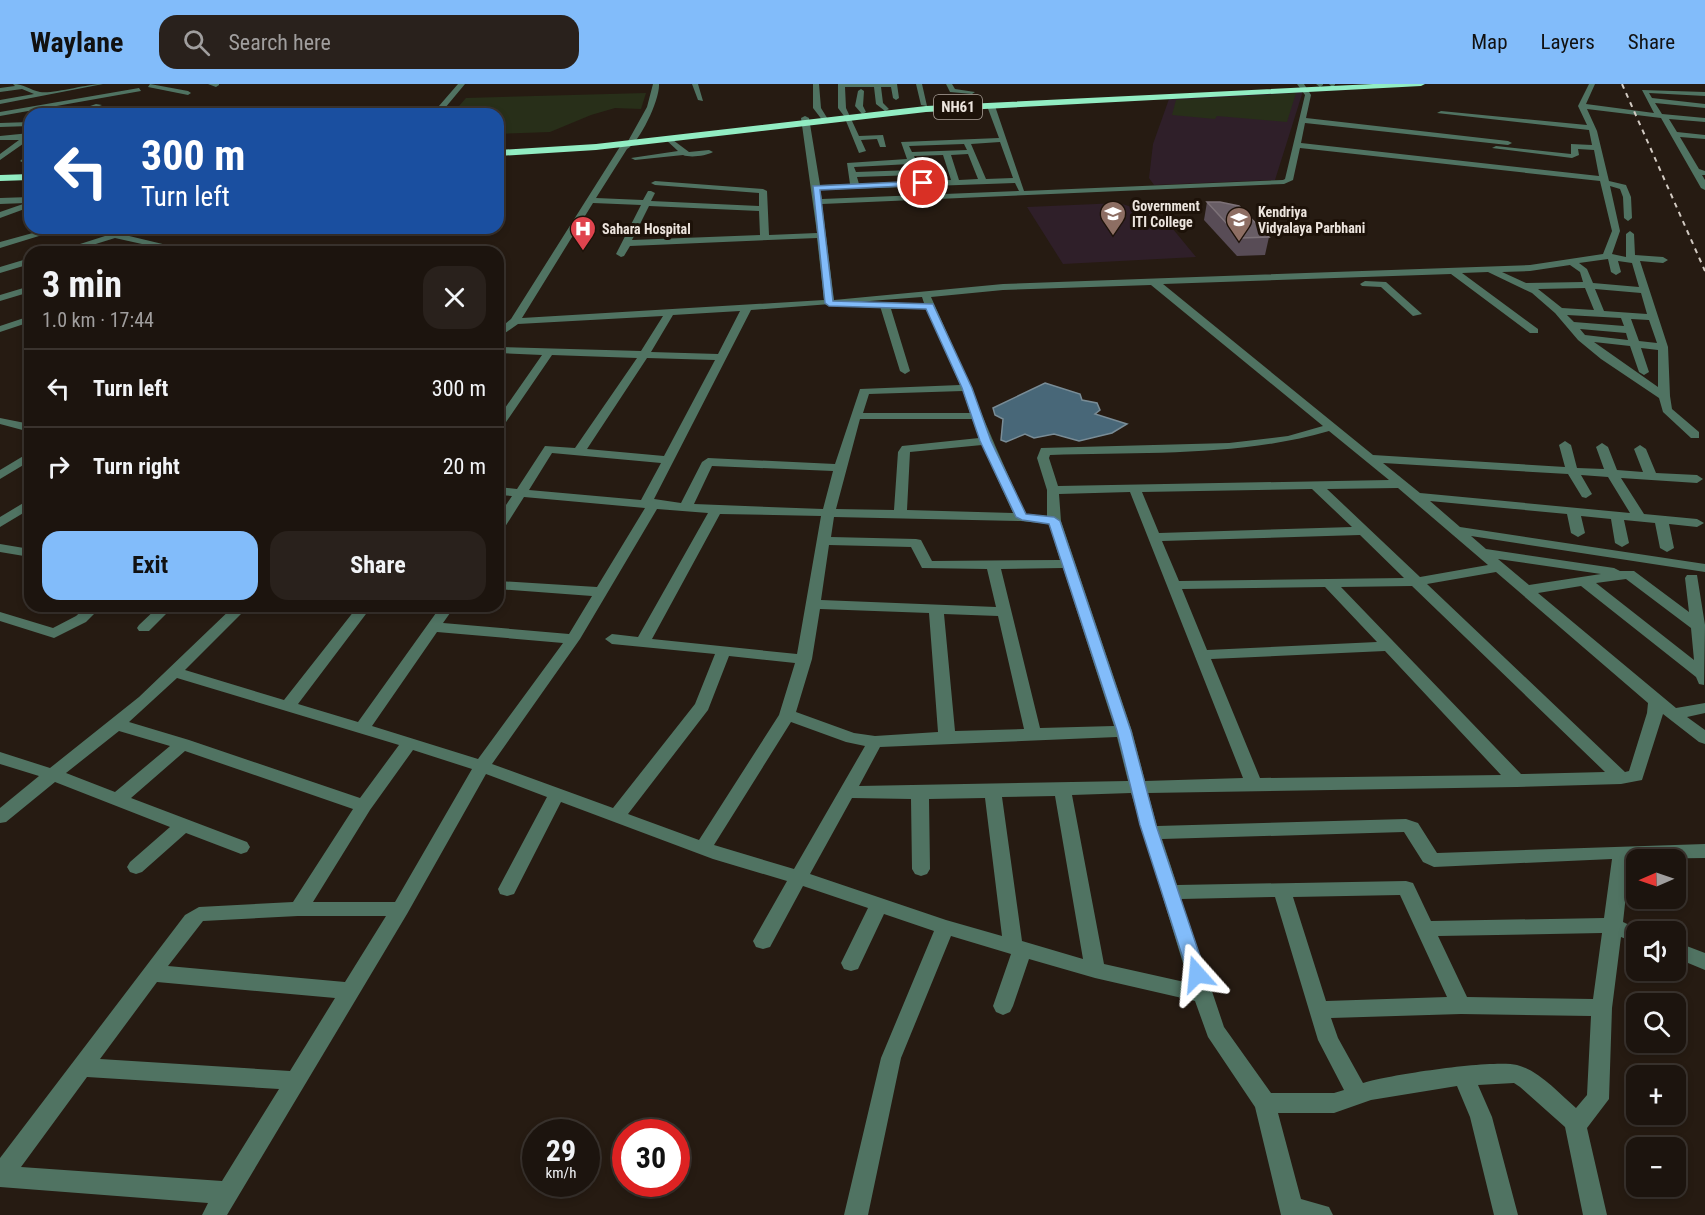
<!DOCTYPE html>
<meta charset="utf-8">
<style>
body{margin:0;font-family:"Roboto Condensed",sans-serif;background:#29211c;color:#f1f3f6;height:100vh;display:flex;flex-direction:column;font-size:22px;white-space:nowrap}
*{box-sizing:border-box;margin:0}
p{font-size:20px;color:#a09e9e}
.icon{flex:none;width:33px;height:33px;fill:none;stroke:currentColor;stroke-width:2;stroke-linecap:round;stroke-linejoin:round}
.map{position:relative;flex:1;overflow:hidden}
.details{position:absolute;left:24px;top:162px;width:480px;height:366px;display:flex;flex-direction:column;background:#1c140e;border-radius:18px;box-shadow:0 3px 9px #0003,0 0 0 2px #3a332e}
.details>*{flex:none}
.guide{position:absolute;left:24px;top:24px;width:480px;height:126px;border-radius:18px;box-shadow:0 3px 9px #0003,0 0 0 2px #3a332e;background:#1a4fa0;color:#fff;overflow:hidden}
.needle{width:39px;rotate:268deg}
.controls{position:absolute;left:1626px;top:765px;display:grid;gap:12px}
.controls a{display:grid;place-items:center;width:60px;height:60px;border-radius:12px;background:#1c140e;box-shadow:0 3px 9px #0003,0 0 0 2px #3a332e;font-size:30px}
.speed{position:absolute;left:522px;top:1035px;display:flex;gap:12px;font-size:30px;font-weight:700;text-align:center}
.speed>*{display:grid;place-content:center;width:78px;height:78px;border-radius:50%;background:#1c140e;box-shadow:0 3px 9px #0003,0 0 0 2px #3a332e;line-height:1}
.speed small{font-size:15px;font-weight:400}
.speed .limit{border:9px solid #d22;background:#fff;color:#111}
.pin{position:absolute;display:grid;place-items:center;width:51px;height:51px;color:#fff;margin:-26px;border:3px solid #fff;border-radius:50%;box-shadow:0 2px 6px #0007}
.me{position:absolute;width:66px;margin:-33px;rotate:342deg;stroke-linejoin:round;filter:drop-shadow(0 0 4px #0008)}
.turn{display:flex;align-items:center;gap:21px;height:126px;padding:0 18px;font-size:27px}
.turn .icon{width:78px;height:78px;stroke-width:2.5}
.turn b{display:block;font-size:42px;line-height:51px}
.round{display:grid;place-items:center;flex:none;width:63px;height:63px;border-radius:18px;background:#29211c}
.head{display:flex;align-items:center;justify-content:space-between;height:102px;padding:0 18px}
h1{font-size:36px;font-weight:700;line-height:45px}
.button{display:flex;gap:12px;margin-top:auto;padding:12px 18px}
.button a{flex:1;height:69px;border-radius:18px;background:#82bcfa;color:#111;font-size:24px;font-weight:700;line-height:69px;text-align:center}
.button a+a{background:#29211c;color:#f1f3f6}
ul{padding:0;list-style:none}
li{display:flex;align-items:center;gap:18px;height:78px;padding:0 18px;border-top:2px solid #3a332e}
li div{flex:1}
li b{display:block;font-size:22px}
li em{font-style:normal}
header{display:flex;align-items:center;gap:36px;box-sizing:border-box;height:84px;padding:0 30px;background:#82bcfa;color:#111}
header strong{font-size:28px}
nav{display:flex;gap:33px;margin-inline-start:auto;font-size:21px}
.search{width:420px;height:54px;background:#29211c;display:flex;align-items:center;gap:15px;box-sizing:border-box;padding:0 21px;border-radius:18px;color:#a09e9e;font-size:22px}
.map>svg:first-child{display:block}
.education{fill:#2f1f29}
.green{fill:#282f19}
.water{fill:#486778;stroke:#798c96;stroke-width:1.5}
.lines{fill:none;stroke-linecap:round;stroke-linejoin:round}
.minor{fill:#507362;fill-rule:evenodd}
.highway{fill:#92edc3;fill-rule:evenodd}
.rail{stroke:#d2cac2;stroke-width:2;stroke-dasharray:5 5;stroke-linecap:butt}
.wall{fill:#584c56}
.building{fill:#685d65;stroke:#7d7278;stroke-width:1.5}
.route{fill:#82bcfa;stroke:#547aa2;stroke-width:1.5}
.labels{text-anchor:middle;stroke-width:6;stroke-linejoin:round;paint-order:stroke}
.far-poi-label{font-size:14px;font-weight:bold;fill:#ece4dd;stroke:#1d1209;text-anchor:start}
.shield{fill:#1d1209;stroke:#aea59d;stroke-width:1.5}
.shield-label{font-size:15px;font-weight:bold;fill:#ece4dd}
</style>
<header>
<strong>Waylane</strong>
<div class="search"><svg class="icon" aria-label="search" viewBox="0 0 24 24"><circle cx="10" cy="10" r="6"/><path d="M15 15l6 6"/></svg>Search here</div>
<nav><a>Map</a><a>Layers</a><a>Share</a></nav>
</header>
<div class="map">
<svg width="1705" height="1131" viewBox="0 0 1705 1131">
<rect width="100%" height="100%" fill="#261b12"/>
<path class="education" d="M1303 7 1275 96 1154 101 1149 94 1153 60 1169 15Z
M1119 119 1163 133 1196 173 1063 180 1027 123Z"/>
<path class="green" d="M646 9 641 25 615 24 591 31 550 48 498 50V30H452L466 14Z
M1296 9 1287 38 1217 32 1215 35 1172 31 1176 16Z"/>
<path class="water" d="M1045 299 1080 310 1082 316 1097 319 1100 326 1095 330 1127 340 1112 349 1079 357 1054 350 1034 354 1025 350 1006 358 1001 356 1003 335 995 331 993 324Z"/>
<g class="lines">
<path class="minor" d="M13 0C24 0 30 6 40 8 54 10 86 0 103 0L0 20V16L34 10 22 5 0 8V4L15 2Z
M150 0 188 7 191 9 188 11 148 3Z
M208 0H219V1L216 3Z
M458 0H465L440 30H432Z
M653 0H659C660 15 640 58 627 65L596 114 643 116 648 107H651L655 109 651 117 759 122V109L655 101 651 99 655 97 763 105 767 107 769 151 817 149 801 34 805 32 809 34 820 101 850 100 847 79 907 75 901 58 999 54 987 22 991 20 995 22 1024 107 1283 96 1285 95 1305 11 1297 0H1304L1311 11 1306 34 1508 57 1512 59 1508 61 1305 39 1301 59 1599 92 1594 66 1578 65 1579 71 1572 74 1492 64 1496 62 1571 70V60L1592 61 1589 46 1437 29 1441 27 1587 41 1578 22 1589 0H1595L1586 20 1654 29 1642 6 1705 8V12L1649 9 1652 14 1705 20V24L1655 19 1662 30 1705 34V38L1669 35 1677 48 1705 51V55L1680 53 1699 85 1705 87V91H1702L1705 96V106L1701 104 1661 34 1587 25 1597 47 1609 97 1626 101 1631 113 1632 134 1628 137 1624 134 1623 113 1620 105 1610 102 1620 147 1612 170 1626 173V150L1630 147 1634 150 1635 171 1663 173 1668 176 1663 179 1640 177 1668 263 1670 312 1672 325 1699 348V354H1691L1663 328 1659 314 1601 275 1578 256 1555 229 1532 209 1488 188 1462 189 1538 245V249H1530L1451 190 1163 200 1373 371 1565 383 1559 361 1565 357 1571 361 1577 384 1604 385 1596 363 1602 359 1608 363 1617 386 1643 388 1634 365 1640 361 1646 365 1656 389 1697 391 1703 395 1697 399 1621 394 1644 430 1697 435 1704 439 1697 443 1669 440 1674 464 1667 468 1660 464 1655 439 1624 436 1629 459 1622 463 1615 459 1611 435 1581 432 1585 449 1578 453 1571 449 1567 430 1430 417 1460 443 1705 480V488L1471 452 1486 465 1614 484 1620 487H1634L1689 528 1685 494 1687 491H1697L1705 541 1704 601 1699 600 1696 593 1581 502 1538 509 1676 624 1705 619V629L1687 633 1705 646V660L1699 658 1663 630 1642 696 1621 700 1517 703 1148 709 1157 742 1406 735 1418 739 1437 769 1705 760V774L1630 775 1623 838 1644 848H1636V859L1621 853 1612 924 1609 1015 1587 1044 1607 1131H1583L1565 1043 1520 1003 1514 999 1478 1001 1492 1033 1518 1131H1494L1470 1033 1457 1002 1371 1016 1334 1029H1278L1301 1115 1329 1123 1333 1131H1281L1255 1023 1208 953 1195 917 1095 894 1029 875 1013 922 1010 928 1003 931 996 928 993 922 1011 870 951 852 901 974 868 1131H844L881 974 934 847 884 830 858 885 851 887 844 885 841 879 868 824 803 802 770 863 763 865 756 863 753 857 787 797 713 775 561 718 514 810 507 812 500 810 498 805 547 713 486 690 407 830 227 1131H202L208 1119 0 1103V1074L185 831 199 823 293 818 353 725 185 667 131 714 247 758 250 763 247 768 241 770 186 749 142 788 136 790 130 788 127 783 130 778 170 743 55 698 6 738 0 739V724L39 692 0 680V668L50 684 139 613 234 522H249L185 586 284 616 358 522H372L298 620 358 638 441 522H455L443 539 569 550 592 512 498 505V497L597 503 645 424 524 413 503 446 498 447V433L512 412 498 411V403L517 405 545 362 575 364 637 274 552 271 502 344 498 346V334L542 271 498 269V263L641 267 663 232 518 240 498 254V246L511 235 621 61 627 59 647 23ZM1000 58 1013 94 986 95 971 60ZM964 60 967 66 912 68 909 62ZM1300 64 1600 97 1612 147 1603 170 1530 181 1003 200 834 216 822 120 1284 100 1293 96ZM968 70 978 95 959 96 951 71ZM943 71 951 96 926 97 914 72ZM910 80 913 86 856 88 854 83ZM915 91 918 97 859 100 857 93ZM1015 99 1019 107 822 115 820 106ZM593 119 641 121 616 170 621 173 624 172 630 162 817 154 824 216 522 234ZM649 122 759 127 760 151 632 156ZM1608 175 1611 188 1616 191 1621 188 1618 177 1632 179 1639 203 1593 199 1587 185 1579 179ZM1570 181 1580 188 1583 198 1526 199 1502 188 1530 187ZM1151 201 1323 342 1288 352 1229 359 1041 364 1037 374 1047 406V432L1026 430C992 358 964 285 931 213L1003 206ZM1585 204 1594 226 1562 224 1538 205ZM1595 205 1641 209 1647 230 1604 227ZM922 213 924 219H885L880 222 900 287 905 290 910 287 891 225H927L960 301 860 305 835 380 708 374 702 378 681 419 654 415 751 226ZM740 227 718 270 651 268 673 231ZM1567 231 1621 234 1624 242 1574 238ZM1631 235 1649 236 1657 259 1639 257ZM1580 245 1626 249 1628 256 1585 251ZM1594 258 1630 262 1639 288 1644 291 1649 288 1641 264 1658 266V303ZM647 274 715 276 664 372 587 365ZM963 307 970 329H863L869 310ZM860 335H972L979 354 902 362 898 368 894 426 836 425ZM1329 347 1389 396 1058 402 1049 374 1050 371C1144 368 1239 373 1329 347ZM982 361 1013 429 907 426 910 368ZM552 369 661 379 641 416 529 406ZM1383 379 1568 390 1582 413 1586 414 1592 410 1581 391 1608 393 1630 429 1420 409ZM712 382 833 387 823 425 694 420ZM1398 404 1488 481 1420 493 1327 405ZM1312 405 1352 443 1159 449 1142 408ZM1130 408 1243 694 1145 697 1132 647 1061 437 1059 410ZM657 425 708 429 638 553 612 550 605 555 612 560 715 570 695 620 613 724 492 680 580 555ZM720 430 821 432 797 570 652 555ZM834 433 1021 437 1049 440 1060 476 932 477 921 456 916 455 831 453ZM1360 451 1404 494 1179 497 1162 457ZM829 461 911 463 922 484 987 485 996 523 821 516ZM1498 475 1601 490 1529 501ZM1063 484 1114 642 1040 644 1001 485ZM1496 488 1648 619 1647 629 1629 687 1625 688 1427 500ZM1626 495 1691 544 1694 576 1596 499ZM1412 502 1605 688 1521 690 1341 503ZM1325 503 1377 558 1207 566 1182 505ZM820 525 929 529 938 648 875 652 854 649 796 628 812 575ZM944 530 998 532 1024 645 955 647ZM437 548 563 559 478 675 372 642ZM1385 567 1501 691 1260 694 1211 575ZM729 572 795 579 779 631 699 756 628 730 708 626ZM177 594 399 661 360 714 189 656 129 638ZM791 638 846 658 865 662 794 785 714 761ZM119 647 170 662 115 708 66 689ZM1117 653 1128 697 859 702 880 663ZM413 666 472 685 395 818H313L370 726ZM1131 709 1189 899 1104 880 1072 711ZM1055 712 1083 875 1022 857 1002 713ZM852 714 911 715 912 785 915 790 921 792 927 790 930 785 929 715 985 714 1002 852 946 836 810 790ZM1404 748 1423 778 1434 783 1612 775 1604 834 1431 837 1413 799 1406 797 1177 801 1162 755ZM1400 811 1447 913 1326 917 1293 813ZM1275 813 1318 956 1344 1006 1334 1009H1271L1224 943 1181 815ZM298 832H386L345 898 168 882 203 837ZM1602 849 1593 915 1467 913 1438 852ZM157 898 335 914 290 987 100 975ZM1461 930 1591 932 1587 1011 1576 1024C1558 1009 1540 987 1517 981 1494 975 1387 991 1363 999L1338 954 1331 934ZM87 993 279 1005 222 1097 21 1083Z
M692 0H698L703 17 698 16Z
M813 0H819L821 24 829 37H823L813 24Z
M838 0H897L899 14 896 16 893 14 891 3H881L883 19 889 25 885 27 876 20 874 3H845L846 24 859 52 883 51 886 63H880L877 55 861 56 866 67 859 69 844 32 838 24Z
M916 0H922L927 22 921 21Z
M946 0H952L955 5 975 8 972 10 950 8Z
M1316 0H1323V1L1320 3Z
M1329 0H1335V1L1332 3Z
M139 4 141 7 0 32V28Z
M861 5 864 7 863 22 866 28 862 30 855 22 858 7Z
M96 20 102 21 78 30H67Z
M30 38V42L0 43V39Z
M30 49V55L0 76V70L19 56H0V52Z
M669 53 689 68 709 66 713 68C706 72 690 74 683 71L635 76 631 74 678 67 665 55Z
M27 71H30V82L20 77Z
M30 113V123L0 134V128L26 119 0 120V114Z
M51 144H65L0 164V158Z
M130 144H143L125 151 196 168H178L115 154 70 168H55Z
M30 174V180L0 189V183Z
M1365 197 1386 198 1422 230 1413 232 1381 203 1362 202 1360 200Z
M30 202V208L0 217V211Z
M30 232V238L0 248V242Z
M0 334 30 340V348L0 340Z
M30 368V377L0 395V386Z
M30 415V425L0 443V433Z
M0 460 30 465V473L0 468Z
M87 522H102L86 538 54 554 0 537V528L53 544 76 532Z
M159 522H174L149 547H139L137 544 139 541Z
M1676 858 1705 869V886L1676 874Z"/>
<path class="highway" d="M1373 0H1425L1421 2 926 28 596 66 498 72V66L596 60 926 22Z
M30 90V96L0 97V91Z"/>
<path class="rail" d="M1622 0 1705 187"/>
</g>
<path class="wall" d="M1207 118 1269 153 1265 171 1237 172 1204 136Z"/>
<path class="building" d="M1207 118H1220L1239 122 1269 153 1240 154Z"/>
<path class="route" d="M923 97 925 101 820 106 833 217 933 220 972 304 991 357 1026 430 1054 433 1060 437 1131 647 1156 741 1206 890 1203 895 1197 897 1190 895 1188 890 1140 741 1117 647 1049 440 1022 436 1016 433 980 357 962 304 926 225 829 222 825 219 813 102Z"/>
<defs>
<symbol id="university-pin" viewBox="-11 -11 22 30"><path d="M0 17L-7.5 6A9.5 9.5 0 1 1 7.5 6Z" fill="#8d6e63" stroke="#1d1209"/><path d="M0-5L7-2L0 1L-7-2ZM-4 1L0 2.5L4 1V4Q0 6-4 4Z" fill="#fff"/></symbol>
<symbol id="school-pin" viewBox="-11 -11 22 30"><path d="M0 17L-7.5 6A9.5 9.5 0 1 1 7.5 6Z" fill="#8d6e63" stroke="#1d1209"/><path d="M0-5L7-2L0 1L-7-2ZM-4 1L0 2.5L4 1V4Q0 6-4 4Z" fill="#fff"/></symbol>
<symbol id="hospital-pin" viewBox="-11 -11 22 30"><path d="M0 17L-7.5 6A9.5 9.5 0 1 1 7.5 6Z" fill="#e0444e" stroke="#1d1209"/><path d="M-5-5h3v3.5h4V-5h3V5h-3V1.5h-4V5h-3Z" fill="#fff"/></symbol>
</defs>
<g fill-rule="evenodd">
<use href="#university-pin" x="1098" y="115" width="30" height="40"/>
<use href="#school-pin" x="1224" y="121" width="30" height="40"/>
<use href="#hospital-pin" x="568" y="130" width="30" height="40"/>
</g>
<g class="labels">
<g class="far-poi-label">
<text x="1132" y="127">Government<tspan x="1132" dy="16">ITI College</tspan></text>
<text x="1258" y="133">Kendriya<tspan x="1258" dy="16">Vidyalaya Parbhani</tspan></text>
<text x="602" y="150">Sahara Hospital</text>
</g>
<rect class="shield" x="934" y="11" width="48" height="24" rx="4.5"/>
<g class="shield-label">
<text x="958" y="28">NH61</text>
</g>
</g>
</svg>
<div class="controls">
<a><svg class="needle" viewBox="-14 -14 28 28"><path d="M0-13l5 13h-10z" fill="#e53935"/><path d="M0 13l5-13h-10z" fill="#a09e9e"/></svg></a>
<a><svg class="icon" aria-label="sound" viewBox="0 0 24 24"><path d="M4 9h4l5-4v14l-5-4H4zM17 9q2 3 0 6"/></svg></a>
<a><svg class="icon" aria-label="search" viewBox="0 0 24 24"><circle cx="10" cy="10" r="6"/><path d="M15 15l6 6"/></svg></a>
<a>+</a>
<a>−</a>
</div>
<div class="speed"><div>29<small>km/h</small></div><div class="limit">30</div></div>
<div class="pin" style="left:923px;top:99px;background:#d93025"><svg class="icon" aria-label="arrive" viewBox="0 0 24 24"><path d="M6 21V4h12l-3 4 3 4H6"/></svg></div>
<svg class="me" style="left:1197px;top:890px" viewBox="-20 -20 40 40"><path d="M0-17L14 15 0 8-14 15z" fill="#82bcfa" stroke="#fff" stroke-width="4"/></svg>
<div class="guide">
<div class="turn"><svg class="icon" aria-label="left" viewBox="0 0 24 24"><path d="M17 20v-9H6M10 6l-5 5 5 5"/></svg><div><b>300 m</b>Turn left</div></div>
</div>
<section class="details">
<div class="head"><div><h1>3 min</h1><p>1.0 km · 17:44</p></div><a class="round"><svg class="icon" aria-label="close" viewBox="0 0 24 24"><path d="M6 6l12 12M18 6L6 18"/></svg></a></div>
<ul>
<li><svg class="icon" aria-label="left" viewBox="0 0 24 24"><path d="M17 20v-9H6M10 6l-5 5 5 5"/></svg><div><b>Turn left</b></div><em>300 m</em></li>
<li><svg class="icon" aria-label="right" viewBox="0 0 24 24"><path d="M7 20v-9h11M14 6l5 5-5 5"/></svg><div><b>Turn right</b></div><em>20 m</em></li>
</ul>
<div class="button"><a>Exit</a><a>Share</a></div>
</section>
</div>
